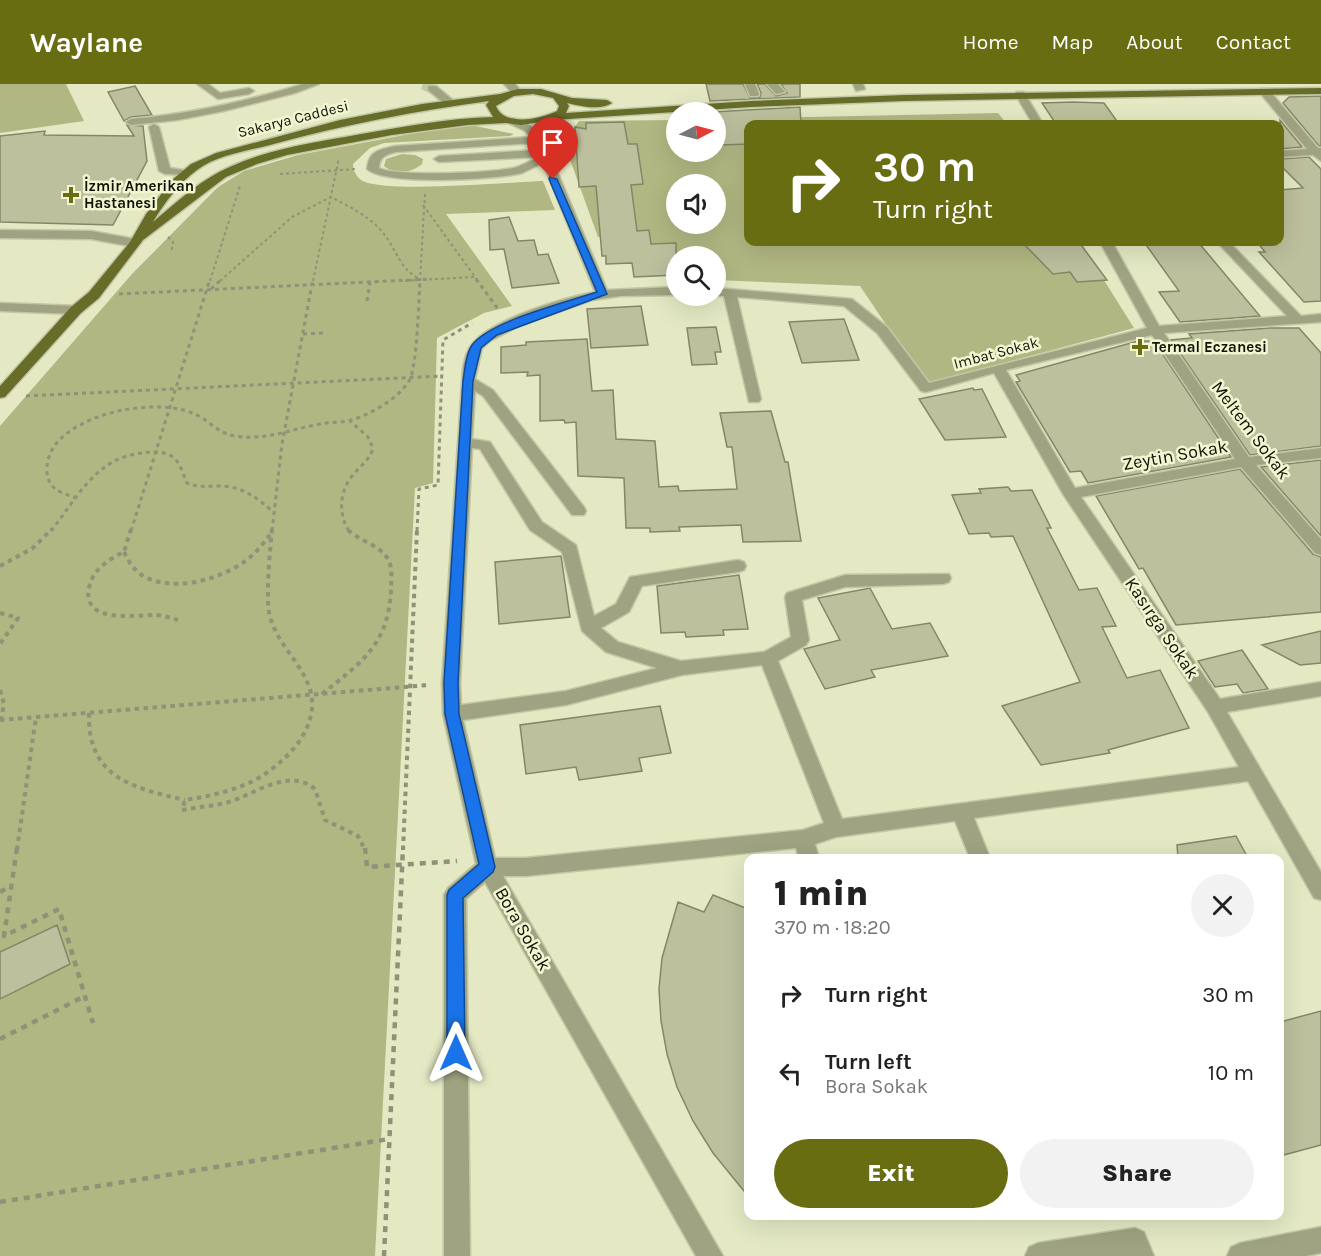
<!DOCTYPE html>
<meta charset="utf-8">
<style>
body{margin:0;font-family:Karla,sans-serif;background:#f2f2f2;color:#222;height:100vh;display:flex;flex-direction:column;font-size:22px;white-space:nowrap}
*{box-sizing:border-box;margin:0}
p{font-size:20px;color:#767676}
.icon{flex:none;width:33px;height:33px;fill:none;stroke:currentColor;stroke-width:2;stroke-linecap:round;stroke-linejoin:round}
.map{position:relative;flex:1;overflow:hidden}
.details{position:absolute;left:744px;top:770px;width:540px;height:366px;display:flex;flex-direction:column;background:#fff;border-radius:12px;box-shadow:0 6px 24px #0002}
.details>*{flex:none}
.top-card{position:absolute;left:744px;top:36px;width:540px;height:126px;border-radius:12px;box-shadow:0 6px 24px #0002;background:#686d12;color:#fff;overflow:hidden}
.needle{width:39px;rotate:84deg}
.buttons{position:absolute;left:666px;top:18px;display:grid;gap:12px}
.buttons a{display:grid;place-items:center;width:60px;height:60px;border-radius:50%;background:#fff;box-shadow:0 6px 24px #0002;font-size:30px}
.pin{position:absolute;display:grid;place-items:center;width:51px;height:51px;color:#fff;margin:-62px -26px;border-radius:50% 50% 50% 0;rotate:-45deg;box-shadow:0 0 6px #0007}
.pin .icon{rotate:45deg}
.me{position:absolute;width:66px;margin:-33px;rotate:0deg;stroke-linejoin:round;filter:drop-shadow(0 0 4px #0008)}
.turn{display:flex;align-items:center;gap:21px;height:126px;padding:0 30px;font-size:27px}
.turn .icon{width:78px;height:78px;stroke-width:2.5}
.turn b{display:block;font-size:42px;line-height:51px}
.round{display:grid;place-items:center;flex:none;width:63px;height:63px;border-radius:32px;background:#f2f2f2}
.head{display:flex;align-items:center;justify-content:space-between;height:102px;padding:0 30px}
h1{font-size:36px;font-weight:800;line-height:45px}
.cta{display:flex;gap:12px;margin-top:auto;padding:12px 30px}
.cta a{flex:1;height:69px;border-radius:36px;background:#686d12;color:#fff;font-size:24px;font-weight:800;line-height:69px;text-align:center}
.cta a+a{background:#f2f2f2;color:#222}
ul{padding:0;list-style:none}
li{display:flex;align-items:center;gap:18px;height:78px;padding:0 30px}
li div{flex:1}
li b{display:block;font-size:22px}
li em{font-style:normal}
header{display:flex;align-items:center;gap:36px;box-sizing:border-box;height:84px;padding:0 30px;background:#686d12;color:#fff}
header strong{font-size:28px}
nav{display:flex;gap:33px;margin-inline-start:auto;font-size:21px}
.map>svg:first-child{display:block}
.green{fill:#b1b782;fill-rule:evenodd}
.building{fill:#bcc09d;stroke:#838766;stroke-width:1.5}
.lines{fill:none;stroke-linecap:round;stroke-linejoin:round}
.minor-tunnel{stroke:#c4c9a8;stroke-width:11;stroke-dasharray:11 5;stroke-linecap:butt}
.minor-casing{stroke:#c2c7a6;stroke-width:3}
.major-casing{stroke:#c2c7a6;stroke-width:3}
.path-far3{stroke:#8e9277;stroke-width:2;stroke-dasharray:3 3;stroke-linecap:butt}
.path-far2{stroke:#8e9277;stroke-width:3;stroke-dasharray:4 4;stroke-linecap:butt}
.path-far1{stroke:#8e9277;stroke-width:4;stroke-dasharray:4.5 4.5;stroke-linecap:butt}
.path{stroke:#8e9277;stroke-width:4.5;stroke-dasharray:6 6;stroke-linecap:butt}
.minor{fill:#9fa381;fill-rule:evenodd}
.major{fill:#676c29;fill-rule:evenodd}
.route{fill:#1a73e8;stroke:#114b97;stroke-width:1.5}
.poi-dot{fill:#686d12;stroke:#f1f6d1;stroke-width:2}
.labels{text-anchor:middle;stroke-width:5;stroke-linejoin:round;paint-order:stroke}
.far-street-label{font-size:15px;fill:#121307;stroke:#f1f6d1}
.far-poi-label{font-size:15px;font-weight:bold;fill:#121307;stroke:#f1f6d1;text-anchor:start}
.street-label{font-size:18px;fill:#121307;stroke:#f1f6d1}
</style>
<header>
<strong>Waylane</strong>
<nav><a>Home</a><a>Map</a><a>About</a><a>Contact</a></nav>
</header>
<div class="map">
<svg width="1321" height="1172" viewBox="0 0 1321 1172">
<rect width="100%" height="100%" fill="#e4e9c4"/>
<path class="green" d="M0 0H66L84 37 0 49Z
M998 29 1007 40H748V158H1080L1134 244 926 300 860 202 716 196V172H704L703 169H637L629 154 598 153 564 59 579 37 676 36V68H716V35ZM676 100H716V140H676Z
M471 41 514 50 510 52 384 59 370 64 353 80C353 86 356 92 361 96 382 110 511 98 543 97L555 126 446 130 512 222 484 229 437 254 433 399 415 404 375 1172H0V342L132 190 218 103 244 87 298 71 442 44Z
M402 70 415 71 423 75 422 80C412 89 394 91 384 82L386 75Z"/>
<path class="building" d="M706 0H743L750 14 760 13 761 9 757 0H765L776 12 787 9 781 0H800V13L710 17Z
M135 2 152 31 131 33 124 37 108 8Z
M1321 12V62H1319L1283 19 1289 13Z
M1072 18 1104 19 1119 40H1056L1042 19Z
M800 23 801 40H748V60L721 61 716 28H713Z
M1280 36 1302 63 1280 65Z
M624 38 628 60H637L643 100 631 101 637 147 649 146 651 160 676 159V191L634 193 632 179 606 180V172H602L596 102 579 103 575 43 586 45V39Z
M127 41 143 42 147 77 113 141 0 138V52L45 47 44 51 134 52Z
M1309 73 1321 85V217L1304 218 1259 168H1265L1257 158H1280V106L1303 104 1280 81V75Z
M509 133 518 157 534 156 538 171 548 170 559 199 512 204 504 165 490 166 489 136Z
M1022 158H1079L1107 196 1077 198 1070 188 1053 190Z
M1144 158H1198L1260 232 1180 238 1159 208 1179 207Z
M641 222 648 261 591 264 587 225Z
M844 235 859 276 802 279 789 238Z
M716 243 721 268H715L717 280 692 281 687 244Z
M1270 244H1299L1321 269V362L1250 371 1171 256 1192 254 1189 250Z
M587 255 592 307 613 306 616 355 655 357 659 403 678 402 679 407 737 405 732 363H727L720 329 771 327 785 378H788L801 457 743 458 741 441 679 443 680 447 650 448V444H626L624 394 578 392 576 338 565 339 564 336 540 337V291L527 292 528 288 501 289V263L526 261V258Z
M1138 257H1154L1231 373 1088 399 1081 387 1070 388 1016 298 1020 297 1016 291Z
M973 304 974 306 982 305 1006 353 945 356 919 315Z
M1321 376V452L1261 383Z
M1240 385 1313 470 1321 473V528L1176 541 1143 484 1139 485 1096 412Z
M1008 403 1011 407 1032 406 1051 444H1047L1079 506 1097 504 1116 542 1102 543 1127 594 1160 586 1189 644 1108 666 1110 669 1041 681 1002 622 1080 598 1013 452 991 453 989 449 969 450 952 411 981 409 979 405Z
M561 472 570 533 499 540 495 478Z
M739 491 748 545 723 546 724 551 686 553 685 548 661 549 657 502Z
M870 504 892 545 930 539 948 572 871 586 875 593 825 605 804 565 840 556 818 514Z
M1321 547V579L1300 581 1262 561Z
M1242 566 1268 605 1243 609 1237 600 1215 603 1198 577Z
M660 622 671 669 639 674 642 687 579 696 576 683 526 690 520 641Z
M1236 752 1248 774H1178L1177 761Z
M713 811 748 825V1112L713 1069 693 1037 677 1003 667 970 661 937 659 905 662 874 678 818 704 828Z
M57 841 70 880 0 915V868Z
M1321 927V1061L1280 1072V938Z"/>
<g class="lines">
<path class="minor-tunnel" d="M423 0 432 4"/>
<defs>
<path id="minor" d="M197 0H208L220 9 249 4 254 7 249 10 218 15Z
M303 0H319L295 9 224 27 178 36 131 41 126 38 131 35C190 30 247 17 303 0Z
M504 0H515L522 8 513 10Z
M745 0H755L759 10 758 12H750Z
M767 0H778L785 8 776 10Z
M853 0H863L865 5 856 7Z
M428 2H436L454 17V21H446L428 6Z
M1260 5H1268L1318 64H1321V77L1313 71 1280 73V67L1307 65 1260 9Z
M1016 8H1024L1043 40H1033L1015 10Z
M553 30 558 33 546 48 544 56 607 206 676 203V211L621 212 592 216 521 241 490 257 482 264 475 295 493 306 584 423 586 427 584 431H572L483 312 475 307 472 355 490 358 542 438 576 461 594 532 616 520 630 493 738 476 744 478 746 482 744 486 738 488 642 502 629 528 601 544 618 558 681 577 764 568 791 553 785 513 787 509 845 491 949 490 951 494 949 498 943 500 845 503 802 516 809 556 806 561 778 577 842 735 1239 683 1208 628 1063 410 994 289 926 308 921 307 877 249 844 222 737 213 761 315 759 318H749L724 212H715L716 204 852 215 887 243 929 299 1147 244 1100 158H1112L1159 242 1287 232 1217 158H1229L1301 232 1321 230V238L1164 249 1249 373 1321 364V374L1256 381 1321 455V471L1315 469 1241 383 1081 413 1220 615 1321 598V612L1227 628 1321 788V816L1314 814 1248 697 974 734 990 774H970L955 737 836 753 815 760 819 774H799L796 764 526 792H503L723 1172H696L485 798 466 815 470 1172H444V811L448 804 476 780 443 630 442 599 463 284C465 274 467 265 474 258 496 234 563 214 595 208L543 79C536 82 529 86 522 89 497 96 385 102 367 85 369 66 379 66 395 62L531 53 525 47 502 36C510 30 529 39 536 46L549 31ZM535 59 538 66 439 72 434 75 439 78 538 73C532 76 525 80 517 83 497 89 397 93 379 84 380 72 386 71 396 68ZM1152 251 1235 375 1075 404 1006 286ZM472 364 480 365 530 446 562 468 582 547 606 568 657 584 566 607 461 621 460 599ZM762 581 824 739 803 746 526 774H495L463 636 566 621 682 591Z
M154 40 159 43 170 84 189 87V91L165 90 159 87 149 43Z
M0 146 91 147 135 155 141 159 135 163 91 155 0 154Z
M0 219 76 222 82 226 76 230 0 227Z
M1321 1143V1169L1306 1172H1227L1231 1163 1240 1159Z
M1135 1144 1144 1148 1154 1172H1025L1029 1163 1038 1159Z"/>
<path id="major" d="M1321 4V10L904 17 751 23 553 36 521 41 506 39 468 41 392 51 287 71 257 80 226 93 143 156 99 214 81 229 5 313 0 314V302L71 223 89 208 130 158 146 130 172 96 191 80 216 69 340 36 422 20 500 10 518 5H541L572 14 607 16 612 19C601 27 580 22 567 19L569 22 566 29 751 17 904 11ZM533 10 553 14 559 22 557 27C541 35 504 43 496 22L514 12ZM489 17 486 21 493 33C448 34 404 43 361 50 313 59 263 65 219 88 195 101 174 120 153 138 165 118 179 99 197 86 217 71 247 67 270 61 343 41 415 27 489 17Z"/>
</defs>
<use href="#minor" class="minor-casing"/>
<use href="#major" class="major-casing"/>
<path class="path-far3" d="M280 90 356 85
M423 121 478 197
M168 153 173 158 171 169
M210 197 240 102
M220 197 292 133 331 113C350 123 371 133 384 150 396 165 400 185 418 194
M313 197 339 74
M399 197 475 193
M420 197 425 109"/>
<path class="path-far2" d="M476 195 498 225
M211 205 222 195
M119 210 431 195
M367 217 370 198
M303 250 324 249
M26 312 442 292
M77 414C62 409 47 406 47 386 46 350 93 332 123 326 148 322 176 320 199 332 211 339 220 350 235 352 265 357 291 345 320 340 330 338 341 339 351 336 370 331 401 313 410 295 417 280 419 215 420 195
M51 447C78 413 96 373 143 369 153 367 166 367 174 374 181 380 183 391 187 399 199 404 208 402 220 402 241 402 256 413 271 426
M131 447 210 195
M272 447 282 360 313 195
M349 447C339 432 339 410 350 395 357 384 369 378 373 364L368 353 350 337
M417 447 419 405 438 401 443 256 472 239"/>
<path class="path-far1" d="M131 445 124 468C109 475 92 486 89 504 82 540 134 531 155 531 163 531 170 534 178 536
M272 445C270 467 266 508 269 528 274 556 298 575 308 600 326 642 282 684 247 700 227 708 206 713 185 716L182 726C198 723 214 722 229 718 255 710 289 683 315 705L325 736 358 752 365 766
M124 468C129 478 134 487 145 493 175 508 218 496 244 478 254 471 262 461 270 451
M0 482 33 464 52 445
M0 529 18 534 0 560
M0 606 4 620 1 635
M322 610C361 579 388 561 391 507 391 497 393 484 388 475 380 461 359 457 347 445
M89 629C87 693 132 704 185 716
M0 636 429 601
M17 766 36 633
M403 766 417 445"/>
<path class="path" d="M17 764 4 852 59 825 93 939
M365 764 367 783 457 777
M0 808 11 802
M0 955 85 912
M0 1118 389 1055
M384 1172 403 764"/>
<use href="#minor" class="minor"/>
<use href="#major" class="major"/>
</g>
<path class="route" d="M550 93 557 95 607 210 497 251 481 264 473 297 458 599 459 630 495 783 493 788 463 814 465 969 462 975 456 977 450 975 447 969V811L449 806 479 780 445 630 444 599 463 297C465 286 465 271 472 261 490 237 567 218 597 208L549 95Z"/>
<g class="poi-dot">
<path d="M68 102h6v6h6v6h-6v6h-6v-6h-6v-6h6z"/>
<path d="M1137 254h6v6h6v6h-6v6h-6v-6h-6v-6h6z"/>
</g>
<g class="labels">
<g class="far-street-label">
<text transform="translate(293 35) rotate(-14)" y="5">Sakarya Caddesi</text>
<text transform="translate(996 269) rotate(-15)" y="5">Imbat Sokak</text>
</g>
<g class="far-poi-label">
<text x="84" y="107">İzmir Amerikan<tspan x="84" dy="17">Hastanesi</tspan></text>
<text x="1152" y="268">Termal Eczanesi</text>
</g>
<g class="street-label">
<text transform="translate(1251 346) rotate(53)" y="6">Meltem Sokak</text>
<text transform="translate(1175 371) rotate(-10)" y="6">Zeytin Sokak</text>
<text transform="translate(1162 544) rotate(56)" y="6">Kasırga Sokak</text>
<text transform="translate(523 845) rotate(60)" y="6">Bora Sokak</text>
</g>
</g>
</svg>
<div class="buttons">
<a><svg class="needle" viewBox="-14 -14 28 28"><path d="M0-13l5 13h-10z" fill="#e53935"/><path d="M0 13l5-13h-10z" fill="#767676"/></svg></a>
<a><svg class="icon" aria-label="sound" viewBox="0 0 24 24"><path d="M4 9h4l5-4v14l-5-4H4zM17 9q2 3 0 6"/></svg></a>
<a><svg class="icon" aria-label="search" viewBox="0 0 24 24"><circle cx="10" cy="10" r="6"/><path d="M15 15l6 6"/></svg></a>
</div>
<div class="pin" style="left:553px;top:95px;background:#d93025"><svg class="icon" aria-label="arrive" viewBox="0 0 24 24"><path d="M6 21V4h12l-3 4 3 4H6"/></svg></div>
<svg class="me" style="left:456px;top:969px" viewBox="-20 -20 40 40"><path d="M0-17L14 15 0 8-14 15z" fill="#1a73e8" stroke="#fff" stroke-width="4"/></svg>
<div class="top-card">
<div class="turn"><svg class="icon" aria-label="right" viewBox="0 0 24 24"><path d="M7 20v-9h11M14 6l5 5-5 5"/></svg><div><b>30 m</b>Turn right</div></div>
</div>
<section class="details">
<div class="head"><div><h1>1 min</h1><p>370 m · 18:20</p></div><a class="round"><svg class="icon" aria-label="close" viewBox="0 0 24 24"><path d="M6 6l12 12M18 6L6 18"/></svg></a></div>
<ul>
<li><svg class="icon" aria-label="right" viewBox="0 0 24 24"><path d="M7 20v-9h11M14 6l5 5-5 5"/></svg><div><b>Turn right</b></div><em>30 m</em></li>
<li><svg class="icon" aria-label="left" viewBox="0 0 24 24"><path d="M17 20v-9H6M10 6l-5 5 5 5"/></svg><div><b>Turn left</b><p>Bora Sokak</p></div><em>10 m</em></li>
</ul>
<div class="cta"><a>Exit</a><a>Share</a></div>
</section>
</div>
